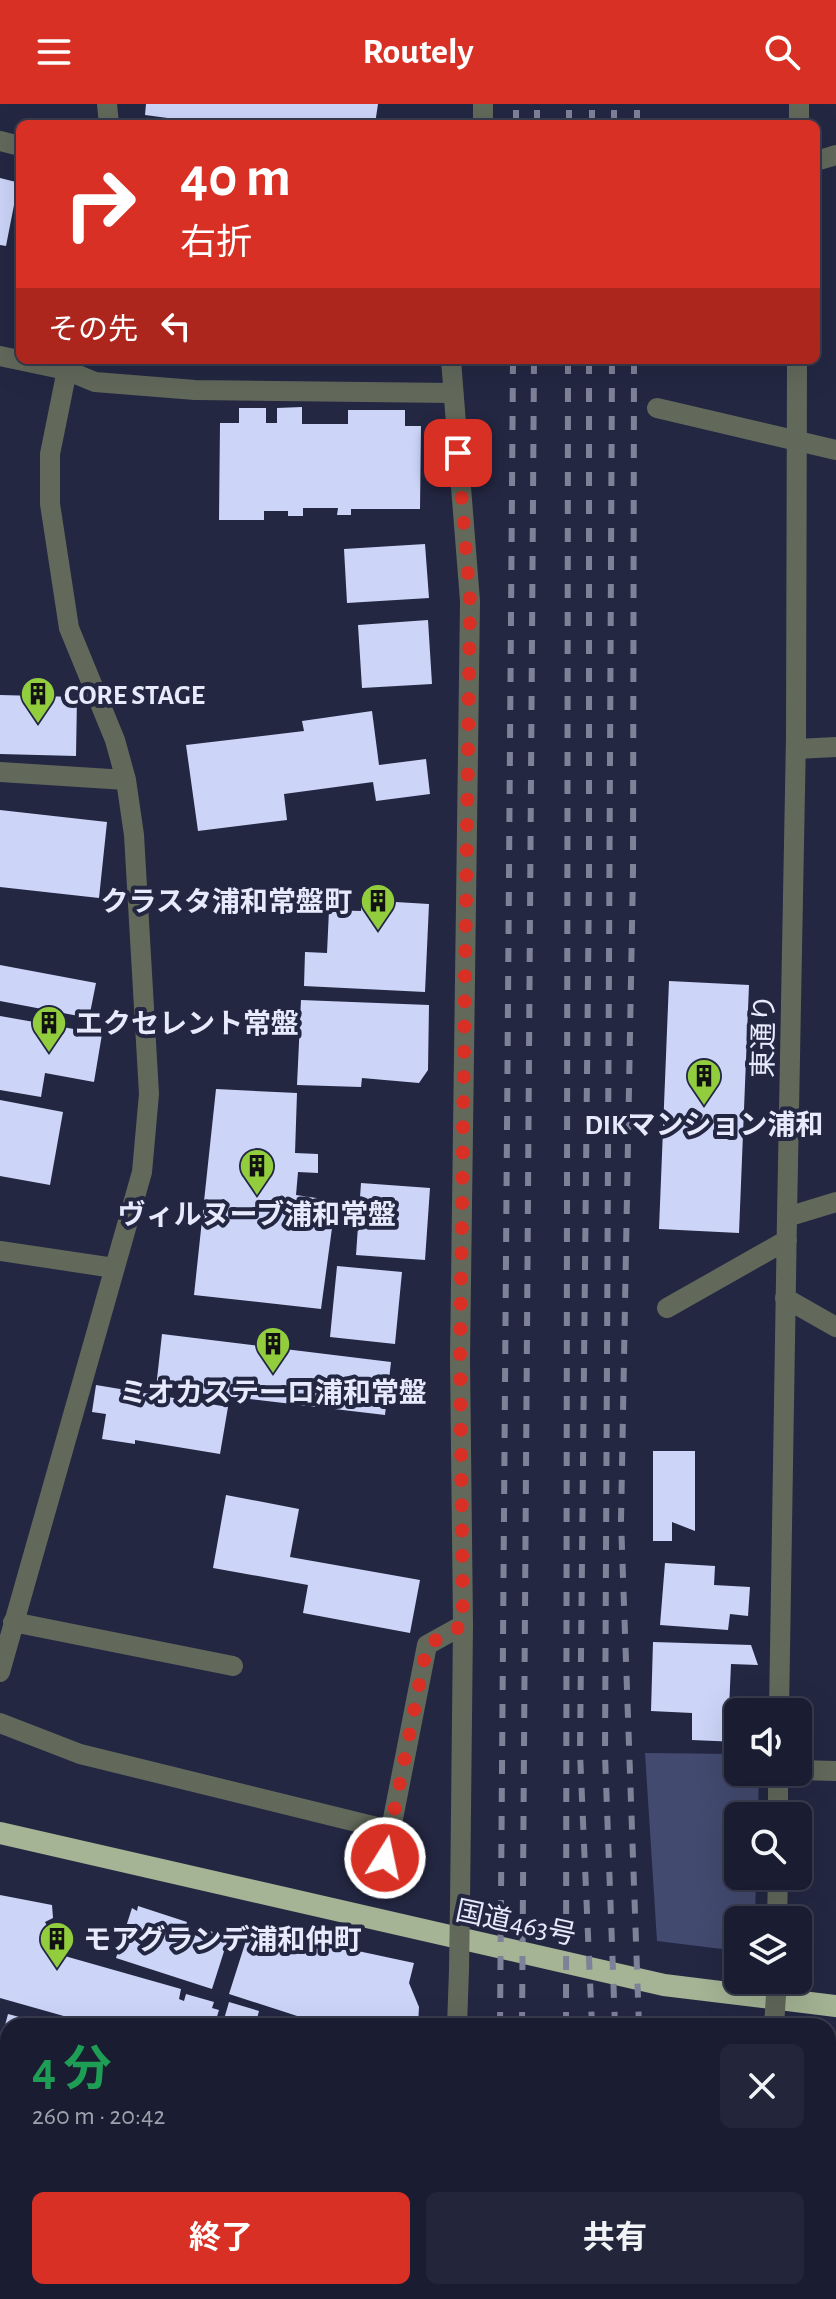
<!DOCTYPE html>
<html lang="ja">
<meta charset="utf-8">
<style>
body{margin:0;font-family:"Alegreya Sans","Noto Sans JP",sans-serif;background:#23263a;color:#f1f3f6;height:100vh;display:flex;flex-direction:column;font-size:30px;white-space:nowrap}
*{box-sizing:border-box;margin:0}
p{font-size:26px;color:#9fa2ac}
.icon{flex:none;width:44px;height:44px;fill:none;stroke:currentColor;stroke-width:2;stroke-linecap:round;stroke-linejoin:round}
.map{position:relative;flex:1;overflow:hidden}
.side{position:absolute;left:0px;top:1914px;width:836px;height:282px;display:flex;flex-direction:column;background:#1a1d32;border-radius:24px 24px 0 0;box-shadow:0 8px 32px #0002,0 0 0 2px #383b4d}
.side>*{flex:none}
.guide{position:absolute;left:16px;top:16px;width:804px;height:244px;border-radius:12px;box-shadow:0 8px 32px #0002,0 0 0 2px #383b4d;background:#d93025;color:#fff;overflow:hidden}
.tools{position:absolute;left:724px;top:1594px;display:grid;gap:16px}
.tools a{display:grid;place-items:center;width:88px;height:88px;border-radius:12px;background:#1a1d32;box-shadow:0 8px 32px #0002,0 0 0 2px #383b4d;font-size:40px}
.pin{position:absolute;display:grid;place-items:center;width:68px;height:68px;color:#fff;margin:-34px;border-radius:16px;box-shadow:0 4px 12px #0006}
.me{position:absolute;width:88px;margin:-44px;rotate:10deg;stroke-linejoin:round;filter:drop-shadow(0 0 6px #0008)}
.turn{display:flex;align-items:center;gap:28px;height:168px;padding:0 32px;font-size:36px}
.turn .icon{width:104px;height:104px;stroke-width:2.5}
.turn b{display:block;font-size:56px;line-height:68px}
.then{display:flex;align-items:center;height:76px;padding:0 32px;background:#0003;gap:16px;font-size:30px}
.round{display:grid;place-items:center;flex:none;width:84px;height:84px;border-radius:12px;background:#23263a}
.summary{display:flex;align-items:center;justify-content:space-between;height:136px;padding:0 32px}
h1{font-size:48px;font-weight:700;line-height:60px;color:#1e9e55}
.primary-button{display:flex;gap:16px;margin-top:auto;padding:16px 32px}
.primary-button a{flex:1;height:92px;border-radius:12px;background:#d93025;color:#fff;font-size:32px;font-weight:700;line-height:92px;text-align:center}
.primary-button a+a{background:#23263a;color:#f1f3f6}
header{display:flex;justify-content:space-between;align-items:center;height:104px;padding:0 32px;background:#d93025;color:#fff;font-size:36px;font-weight:700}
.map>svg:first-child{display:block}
.green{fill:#424a6f}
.building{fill:#ccd5f8}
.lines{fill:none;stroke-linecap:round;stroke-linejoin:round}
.service{stroke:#62695b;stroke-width:20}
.minor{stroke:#62695b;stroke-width:20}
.tertiary{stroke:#62695b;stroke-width:20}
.trunk{stroke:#a4b494;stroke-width:22}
.rail{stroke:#7e8298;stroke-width:6;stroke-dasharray:14 14;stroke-linecap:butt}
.minor-bridge{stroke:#62695b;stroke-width:20}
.tertiary-bridge{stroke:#62695b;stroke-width:20}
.route{stroke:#d93025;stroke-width:14;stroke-dasharray:0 25.2}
.labels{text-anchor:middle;stroke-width:8;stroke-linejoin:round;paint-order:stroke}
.poi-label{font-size:28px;font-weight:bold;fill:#e6eafc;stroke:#232742;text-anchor:start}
.street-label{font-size:28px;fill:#e6eafc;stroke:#232742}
</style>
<header><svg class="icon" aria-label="menu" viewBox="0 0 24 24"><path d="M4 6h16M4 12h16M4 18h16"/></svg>Routely<svg class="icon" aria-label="search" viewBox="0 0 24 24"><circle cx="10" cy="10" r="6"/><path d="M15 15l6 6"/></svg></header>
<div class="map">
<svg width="836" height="2195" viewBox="0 0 836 2195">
<rect width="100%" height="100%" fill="#232742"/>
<path class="green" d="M645 1649 738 1650V1668H759L758 1712H738V1772H756L755 1816H738V1847L657 1837Z"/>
<path class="building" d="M146 0H378L375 20H213L145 11Z
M0 74 20 79V102L14 101 6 142 0 141Z
M302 303V320H348V306H405V322H421L420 405H351V411H337L338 404H303V412H288V407H264V416H219L220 319H239V304H266V319H277V304Z
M425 440 429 494 347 499 344 445Z
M428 516 432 580 362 584 358 521Z
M0 591 77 593 76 652 0 650Z
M372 607 379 661 426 655 430 690 376 697 373 678 284 690 287 716 198 727 186 641 304 627 302 617Z
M0 706 107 718 99 794 0 783Z
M362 796 429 800 425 888 304 882 305 848 327 849 329 806 361 807Z
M0 861 96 879 89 914 0 897Z
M669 877 749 881 739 1129 659 1125Z
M301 896 429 901 428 966 419 979 362 974 361 983 297 981Z
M0 912 102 930 94 978 45 969 41 993 0 986Z
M216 985 297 989 295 1049 318 1050V1069L298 1068 296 1091 323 1095 321 1121 332 1124 321 1205 194 1191Z
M0 996 63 1008 50 1081 0 1072Z
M361 1079 430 1084 425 1156 356 1151Z
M337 1162 402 1168 395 1240 330 1233Z
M162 1230 391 1258 385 1311 156 1284Z
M96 1281 228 1303 220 1350 135 1336V1340L102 1335 106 1310 92 1308Z
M653 1347H695V1427L672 1418V1437H653Z
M226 1391 299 1405 290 1453 420 1476 410 1529 303 1509 308 1481 213 1464Z
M665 1459 715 1462 714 1481 750 1483 748 1512 730 1510 728 1526 660 1521Z
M653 1538 751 1541 758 1561 731 1560 729 1605H745L738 1608V1638L692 1636V1609L651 1607Z
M0 1791 52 1801 53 1814 45 1818 49 1826 47 1847 181 1885 179 1895 184 1897 186 1890 214 1898 212 1904 219 1906 214 1922H99L0 1894Z
M138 1802 187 1818 184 1828 207 1835 210 1827 224 1832 222 1837 227 1838 212 1885 116 1854 132 1804 137 1807Z
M250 1824 414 1859 409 1879 419 1903 418 1922H328L229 1890Z
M229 1898 259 1907 255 1922H222Z
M8 1910 50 1921 8 1922V1960L0 1958V1940Z
M259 1912 277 1917 276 1922H256Z
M828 1952H836V2138H828Z
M4 2010 8 2011V2065L0 2063V2023Z
M3 2091 8 2092V2136L0 2134Z
M828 2159 836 2162V2195H810L811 2191 803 2188H828Z
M712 2188H749V2195H723V2191Z"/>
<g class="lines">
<path class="service" d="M0 1147 114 1164
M785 1194 836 1223
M0 2077 8 2079"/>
<path class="minor" d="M107 0 109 20
M483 0V20
M816 57 836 51
M0 252 66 266 95 278 195 286 453 289
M657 304 836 346
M796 645 836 643
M0 668 126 676
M667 1204 787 1136
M13 1518 233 1562
M0 1568 142 1068 149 990 134 731 126 676 115 636 69 524 50 400V350L69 256
M779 1608 787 1113 836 1098
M0 1619 80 1650 389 1726
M798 1666 836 1667
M778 1712V1668
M380 1781 427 1541 463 1521
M777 1816 778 1772
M0 1991 8 1993
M778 2188 779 2195"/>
<path class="tertiary" d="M799 20V0
M0 37 20 42
M451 256 470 497 460 1254 463 1521 460 1801
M787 1113 796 633 797 256
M457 1922 459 1866
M443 2195 444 2188"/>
<path class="trunk" d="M0 1729 664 1881 836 1902"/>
<path class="rail" d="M516 20V0
M537 20V0
M569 20V0
M592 20V0
M614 20V0
M637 20V0
M589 256V777L580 1649 592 1922
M612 256 605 1651 615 1922
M634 256 633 767 621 1417 639 1922
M500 1922 513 256
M522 1922 534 256
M566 1922 568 256
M569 2188V2195
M600 2188V2195
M623 2188 624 2195
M647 2188 648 2195
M491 2195V2188
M516 2195 517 2188"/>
<path class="minor-bridge" d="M774 1922 777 1876"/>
<path class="tertiary-bridge" d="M459 1866 460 1801"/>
</g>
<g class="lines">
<path class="route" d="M385 1754 427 1541 463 1521 460 1254 470 497 458 349"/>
</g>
<defs>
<symbol id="building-pin" viewBox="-11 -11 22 30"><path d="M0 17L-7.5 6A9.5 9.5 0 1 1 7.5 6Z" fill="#92cd3e" stroke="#232742"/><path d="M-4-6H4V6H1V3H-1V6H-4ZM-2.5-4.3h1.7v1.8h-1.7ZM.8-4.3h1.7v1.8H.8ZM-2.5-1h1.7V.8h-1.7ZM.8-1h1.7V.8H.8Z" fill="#111"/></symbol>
</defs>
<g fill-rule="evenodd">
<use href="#building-pin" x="18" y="570" width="40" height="54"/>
<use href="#building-pin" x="358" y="777" width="40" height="54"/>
<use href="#building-pin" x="29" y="899" width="40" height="54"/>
<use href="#building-pin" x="684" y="952" width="40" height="54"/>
<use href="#building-pin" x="237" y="1042" width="40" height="54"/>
<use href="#building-pin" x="253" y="1220" width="40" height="54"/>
<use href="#building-pin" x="37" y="1815" width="40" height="54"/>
</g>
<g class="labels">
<g class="poi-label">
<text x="64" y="600">CORE STAGE</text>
<text x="352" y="807" text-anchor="end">クラスタ浦和常盤町</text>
<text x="75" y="929">エクセレント常盤</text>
<text x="704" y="1030" text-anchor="middle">DIKマンション浦和</text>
<text x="257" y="1120" text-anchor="middle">ヴィルヌーブ浦和常盤</text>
<text x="273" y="1298" text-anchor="middle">ミオカステーロ浦和常盤</text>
<text x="83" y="1845">モアグランデ浦和仲町</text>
</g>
<g class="street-label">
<text transform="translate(763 932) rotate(-89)" y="10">東通り</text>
<text transform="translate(516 1818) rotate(12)" y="10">国道463号</text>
</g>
</g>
</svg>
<div class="tools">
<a><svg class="icon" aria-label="sound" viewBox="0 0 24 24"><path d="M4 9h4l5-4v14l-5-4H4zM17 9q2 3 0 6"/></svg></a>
<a><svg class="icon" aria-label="search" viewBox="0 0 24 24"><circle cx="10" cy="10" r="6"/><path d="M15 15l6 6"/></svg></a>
<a><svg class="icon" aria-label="layers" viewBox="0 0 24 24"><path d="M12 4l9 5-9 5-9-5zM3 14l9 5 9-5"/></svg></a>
</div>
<div class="pin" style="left:458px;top:349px;background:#d93025"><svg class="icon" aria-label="arrive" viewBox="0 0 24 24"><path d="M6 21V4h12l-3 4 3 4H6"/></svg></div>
<svg class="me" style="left:385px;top:1754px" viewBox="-20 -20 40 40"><circle r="17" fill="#d93025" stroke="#fff" stroke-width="3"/><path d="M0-11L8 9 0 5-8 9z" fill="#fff"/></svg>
<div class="guide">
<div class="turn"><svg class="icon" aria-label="right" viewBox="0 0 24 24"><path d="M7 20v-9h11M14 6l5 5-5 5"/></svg><div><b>40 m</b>右折</div></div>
<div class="then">その先<svg class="icon" aria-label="left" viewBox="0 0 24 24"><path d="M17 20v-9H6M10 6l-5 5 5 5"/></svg></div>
</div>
<section class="side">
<div class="summary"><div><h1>4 分</h1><p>260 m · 20:42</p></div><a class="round"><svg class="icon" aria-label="close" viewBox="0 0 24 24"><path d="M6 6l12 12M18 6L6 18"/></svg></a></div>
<div class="primary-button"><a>終了</a><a>共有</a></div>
</section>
</div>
